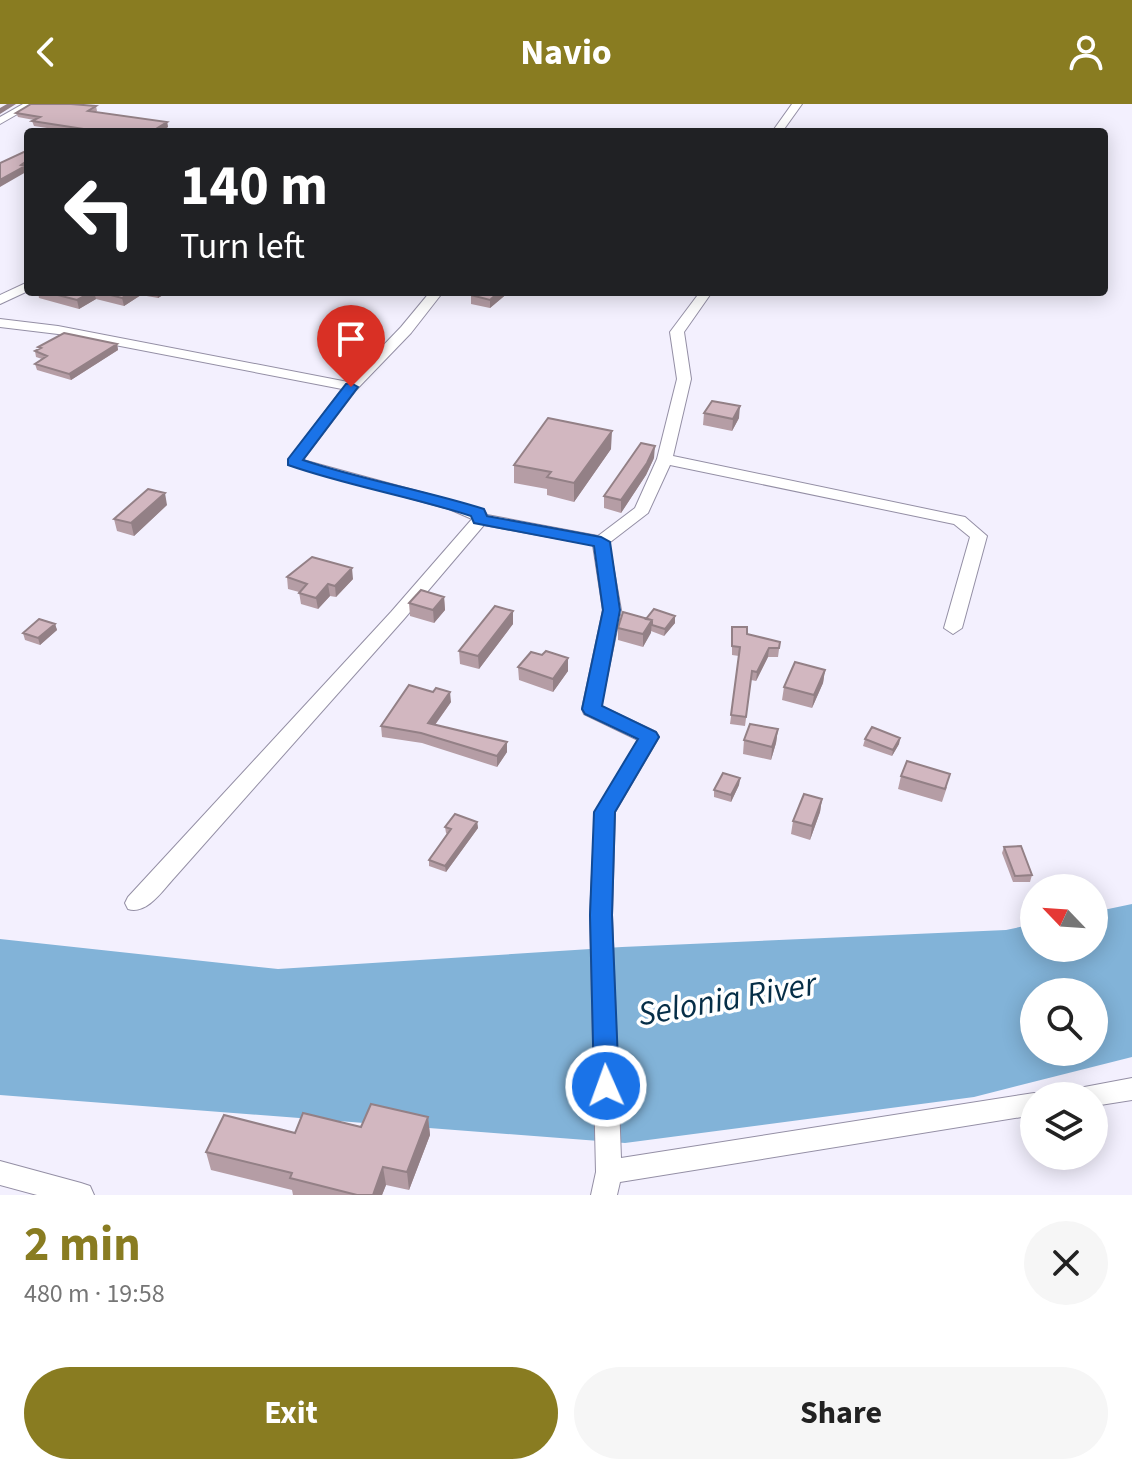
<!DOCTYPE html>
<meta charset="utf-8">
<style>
body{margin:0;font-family:"Source Sans 3",sans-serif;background:#f6f6f6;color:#222;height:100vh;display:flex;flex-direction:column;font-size:30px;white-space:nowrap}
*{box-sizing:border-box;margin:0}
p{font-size:26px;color:#767676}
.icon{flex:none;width:44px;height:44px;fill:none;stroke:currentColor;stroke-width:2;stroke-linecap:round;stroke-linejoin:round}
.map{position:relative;height:1091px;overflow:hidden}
.panel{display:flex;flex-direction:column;background:#fff;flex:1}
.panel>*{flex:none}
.banner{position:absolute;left:24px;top:24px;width:1084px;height:168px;border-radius:8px;box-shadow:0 4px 20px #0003;background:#202124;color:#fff;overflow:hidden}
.needle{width:52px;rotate:295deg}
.tools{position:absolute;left:1020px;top:770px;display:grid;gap:16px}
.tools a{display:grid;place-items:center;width:88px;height:88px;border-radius:50%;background:#fff;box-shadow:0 4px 20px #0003;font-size:40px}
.pin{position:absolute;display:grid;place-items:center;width:68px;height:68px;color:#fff;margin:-82px -34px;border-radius:50% 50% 50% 0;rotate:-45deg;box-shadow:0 0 8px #0007}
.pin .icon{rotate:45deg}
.me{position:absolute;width:88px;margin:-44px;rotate:358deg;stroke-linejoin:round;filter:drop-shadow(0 0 6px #0008)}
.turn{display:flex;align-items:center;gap:28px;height:168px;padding:0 24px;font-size:36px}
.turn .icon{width:104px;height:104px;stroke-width:2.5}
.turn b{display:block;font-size:56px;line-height:68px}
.round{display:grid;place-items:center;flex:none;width:84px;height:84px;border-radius:42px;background:#f6f6f6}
.headline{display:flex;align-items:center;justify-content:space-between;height:136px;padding:0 24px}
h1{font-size:48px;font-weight:700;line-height:60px;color:#897c21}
.cta{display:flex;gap:16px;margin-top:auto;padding:16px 24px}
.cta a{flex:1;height:92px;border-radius:48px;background:#897c21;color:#fff;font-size:32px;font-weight:700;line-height:92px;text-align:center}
.cta a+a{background:#f6f6f6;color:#222}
header{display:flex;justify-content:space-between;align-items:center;height:104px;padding:0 24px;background:#897c21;color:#fff;font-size:36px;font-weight:700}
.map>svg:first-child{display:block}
.water{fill:#82b3d8;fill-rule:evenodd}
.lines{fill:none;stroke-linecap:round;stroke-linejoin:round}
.minor-casing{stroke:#948fa5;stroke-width:2}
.minor{fill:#fff;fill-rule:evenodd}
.wall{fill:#b59da5}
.shaded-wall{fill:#938086}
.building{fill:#d2b7c0;stroke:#938086;stroke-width:2}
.route{fill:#1a73e8;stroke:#114b97;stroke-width:2}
.labels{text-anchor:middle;stroke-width:7;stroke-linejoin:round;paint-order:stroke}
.near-water-label{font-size:34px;font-style:italic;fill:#062e47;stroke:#fff}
</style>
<header><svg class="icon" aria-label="back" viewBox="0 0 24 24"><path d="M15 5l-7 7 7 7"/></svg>Navio<svg class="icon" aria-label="person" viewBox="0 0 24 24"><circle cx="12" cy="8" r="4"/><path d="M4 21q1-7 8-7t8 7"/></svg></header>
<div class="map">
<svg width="1132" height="1091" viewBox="0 0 1132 1091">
<rect width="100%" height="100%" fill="#f3f0fe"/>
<path class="water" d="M1132 800V953L974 993 625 1039 0 991V835L278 865 622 843 1006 826 1034 820V844H1094V808ZM1034 888H1094V948H1034Z"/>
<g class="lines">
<defs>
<path id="minor" d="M23 0H35L0 20V13Z
M792 0H802L782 28H772Z
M28 178V187L0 200V191Z
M430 188H443L411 229 356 286 303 356 461 399 484 406 487 411 598 432 635 404 657 355 677 275 670 228 700 188H712L684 228 691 275 673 352 965 413 987 432 962 524 953 530 944 524 970 433 954 420 670 361 648 409 609 439 621 506 601 602 656 628 659 633 615 708 612 811 621 1054 1034 989 1042 992H1034V1011L620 1078 617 1091H591L596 1068 590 811 595 708 638 636 584 610 582 605 603 506 593 441 484 421 404 515 175 773C163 786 147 811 128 805L125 799 128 793 391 508 472 415 449 405 289 361V355L342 285 58 230 0 223V215L58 222 348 278 401 223Z
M1132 974V996L1094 1002V992H1076L1079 984Z
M0 1057 81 1079 90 1082 94 1091H37L0 1081Z"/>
</defs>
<use href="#minor" class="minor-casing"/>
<use href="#minor" class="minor"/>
</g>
<path class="wall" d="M96 2 97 7 95 8 167 18 168 23 160 28H73L34 22 32 17 34 16 18 13 16 9Z
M38 188H168L158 194 141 191 124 202 96 195 79 205 39 194Z
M475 188H509L490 204 471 200V191Z
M117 240 118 246 71 276 37 266 35 260 42 255 36 253 35 247 39 245 38 243Z
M704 309 739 314 732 327 703 321Z
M611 345 574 398 547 391V385L514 379V361Z
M654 354 646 371 621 409 604 404V392Z
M167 401 134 432 117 427 114 415Z
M287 473 353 475 336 493 330 492 318 505 301 500 299 488 288 485Z
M444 493 445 506 434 519 410 512 409 499Z
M513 507V520L479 565 460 560 459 547Z
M675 512V519L664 532 651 527 643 543 618 536V524L646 515Z
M55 520 57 526 40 541 25 536 23 529Z
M732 523 747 530 780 538 778 553H768L756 577 751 576 745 622 730 620 739 552 732 551Z
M542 551 568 567 553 588 519 576 518 563Z
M825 566 823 579 812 604 782 596 784 583Z
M451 598 435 621 507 648 497 663 422 639 382 633 381 622Z
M778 625 776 639 771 656 743 650 744 636Z
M900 634 899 640 892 652 863 642 865 635Z
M901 672 947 683 942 698 898 685Z
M740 674 739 681 731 698 714 693V686Z
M822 695 820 708 810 736 791 730 793 717Z
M477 718 478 724 446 768 429 762V756L447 730 446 729 445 723Z
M1004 743 1032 771 1030 778H1013L1002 749Z
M428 1013 430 1031 409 1086 386 1081 382 1091H293L292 1086 211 1066 206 1048 295 1029 361 1023Z"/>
<path class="shaded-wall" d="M7 0H16L0 10V4Z
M167 18 168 23 160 28H151Z
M28 56V64L26 65V68L0 83V76Z
M92 188H94L96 195 79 205 77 196Z
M131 188H141V191L124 202 122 194Z
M157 188H168L158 194Z
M499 188H509L490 204V196Z
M117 240 118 246 71 276 69 270Z
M740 302 739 314 732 327 733 315Z
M612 327 611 345 574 398V379Z
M655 342 654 354 646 371 621 409V396Z
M165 389 167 401 134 432 131 419Z
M352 464 353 475 336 493 335 482Z
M328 480 330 492 318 505 316 494Z
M444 493 445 506 434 519 433 506Z
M513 507V520L479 565 478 552Z
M675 512V519L664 532 665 525Z
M652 516 651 529 643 543V530Z
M55 520 57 526 40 541 38 534Z
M769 544 768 553 756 577 757 568Z
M568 554V567L553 588V575Z
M825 566 823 579 812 604 814 591Z
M450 588 451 598 429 629 428 619Z
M778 625 776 639 771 656 772 643Z
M900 634 899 640 892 652 893 646Z
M507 638V648L497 663V652Z
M740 674 739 681 731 698V691Z
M822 695 820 708 810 736 812 722Z
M477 718 478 724 446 768 445 762Z
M428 1013 430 1031 409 1086 407 1068Z
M383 1063 386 1081 382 1091H373Z"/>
<path class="building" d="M31 0H71L96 2 88 7 167 18 151 28H119L110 26 108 28H103L32 17 40 13 16 9Z
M28 46V56L21 61 25 62 0 76V59Z
M46 188H92L77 196Z
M99 188H131L122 194Z
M475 188H499L490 196 471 191Z
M64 229 117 240 69 270 35 260 47 252 35 247 41 244 38 243Z
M712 297 740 302 733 315 704 309Z
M548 314 612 327 574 379 547 373 551 368 514 361Z
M641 339 655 342 647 359 621 396 604 392Z
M148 385 165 389 131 419 114 415Z
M312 453 352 464 335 482 328 480 316 494 299 489 307 480 287 473Z
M421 486 444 493 433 506 409 499Z
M495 502 513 507 478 552 459 547Z
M654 505 675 512 665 525 652 521V516L646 515Z
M623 508 652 516 643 530 618 524Z
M39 515 55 520 38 534 23 529Z
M732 523H747V530L780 538 779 544H769L757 568 752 567 746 613 731 611 740 543 732 542Z
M546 547 568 554 553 575 518 563 531 548 542 551Z
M795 558 825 566 814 591 784 583Z
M409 581 433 588 436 584 450 588 428 619 507 638 497 652 421 629 381 622Z
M750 620 778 625 772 643 744 636Z
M872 623 900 634 893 646 865 635Z
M907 657 950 670 945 685 901 672Z
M723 669 740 674 731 691 714 686Z
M804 690 822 695 812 722 793 717Z
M455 710 477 718 445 762 429 756 451 725 445 723Z
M1021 742 1032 771 1015 772 1004 743Z
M371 1000 428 1013 407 1068 383 1063 373 1091H357L290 1074 292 1069 206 1048 224 1011 295 1029 303 1009 361 1023Z"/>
<path class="route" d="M351 279 358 283 303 356C362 376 424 386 484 405L487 412 601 433 610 438 620 506 602 602 656 628 659 633 615 708 612 811 619 982 615 990 606 993 598 990 594 982 590 811 594 708 638 635 585 610 582 605 603 506 594 442 474 419 471 412C410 392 348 382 288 361V355L346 280Z"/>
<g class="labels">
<g class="near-water-label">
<text transform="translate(727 894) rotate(-10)" y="12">Selonia River</text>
</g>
</g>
</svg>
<div class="tools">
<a><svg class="needle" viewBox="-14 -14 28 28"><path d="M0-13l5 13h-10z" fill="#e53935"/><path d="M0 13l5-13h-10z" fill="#767676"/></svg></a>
<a><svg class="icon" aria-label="search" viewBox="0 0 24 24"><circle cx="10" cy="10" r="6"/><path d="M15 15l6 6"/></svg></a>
<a><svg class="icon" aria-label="layers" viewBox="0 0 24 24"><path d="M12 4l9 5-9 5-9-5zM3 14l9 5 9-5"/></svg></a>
</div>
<div class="pin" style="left:351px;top:283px;background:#d93025"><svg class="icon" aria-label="arrive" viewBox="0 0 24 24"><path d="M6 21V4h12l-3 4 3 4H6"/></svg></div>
<svg class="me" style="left:606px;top:982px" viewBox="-20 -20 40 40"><circle r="17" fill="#1a73e8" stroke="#fff" stroke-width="3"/><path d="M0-11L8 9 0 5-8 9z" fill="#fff"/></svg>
<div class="banner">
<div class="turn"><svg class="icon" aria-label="left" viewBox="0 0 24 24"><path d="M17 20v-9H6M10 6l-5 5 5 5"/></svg><div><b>140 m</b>Turn left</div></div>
</div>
</div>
<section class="panel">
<div class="headline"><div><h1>2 min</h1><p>480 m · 19:58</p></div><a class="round"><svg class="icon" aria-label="close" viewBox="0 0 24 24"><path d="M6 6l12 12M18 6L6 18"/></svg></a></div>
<div class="cta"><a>Exit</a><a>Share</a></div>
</section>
